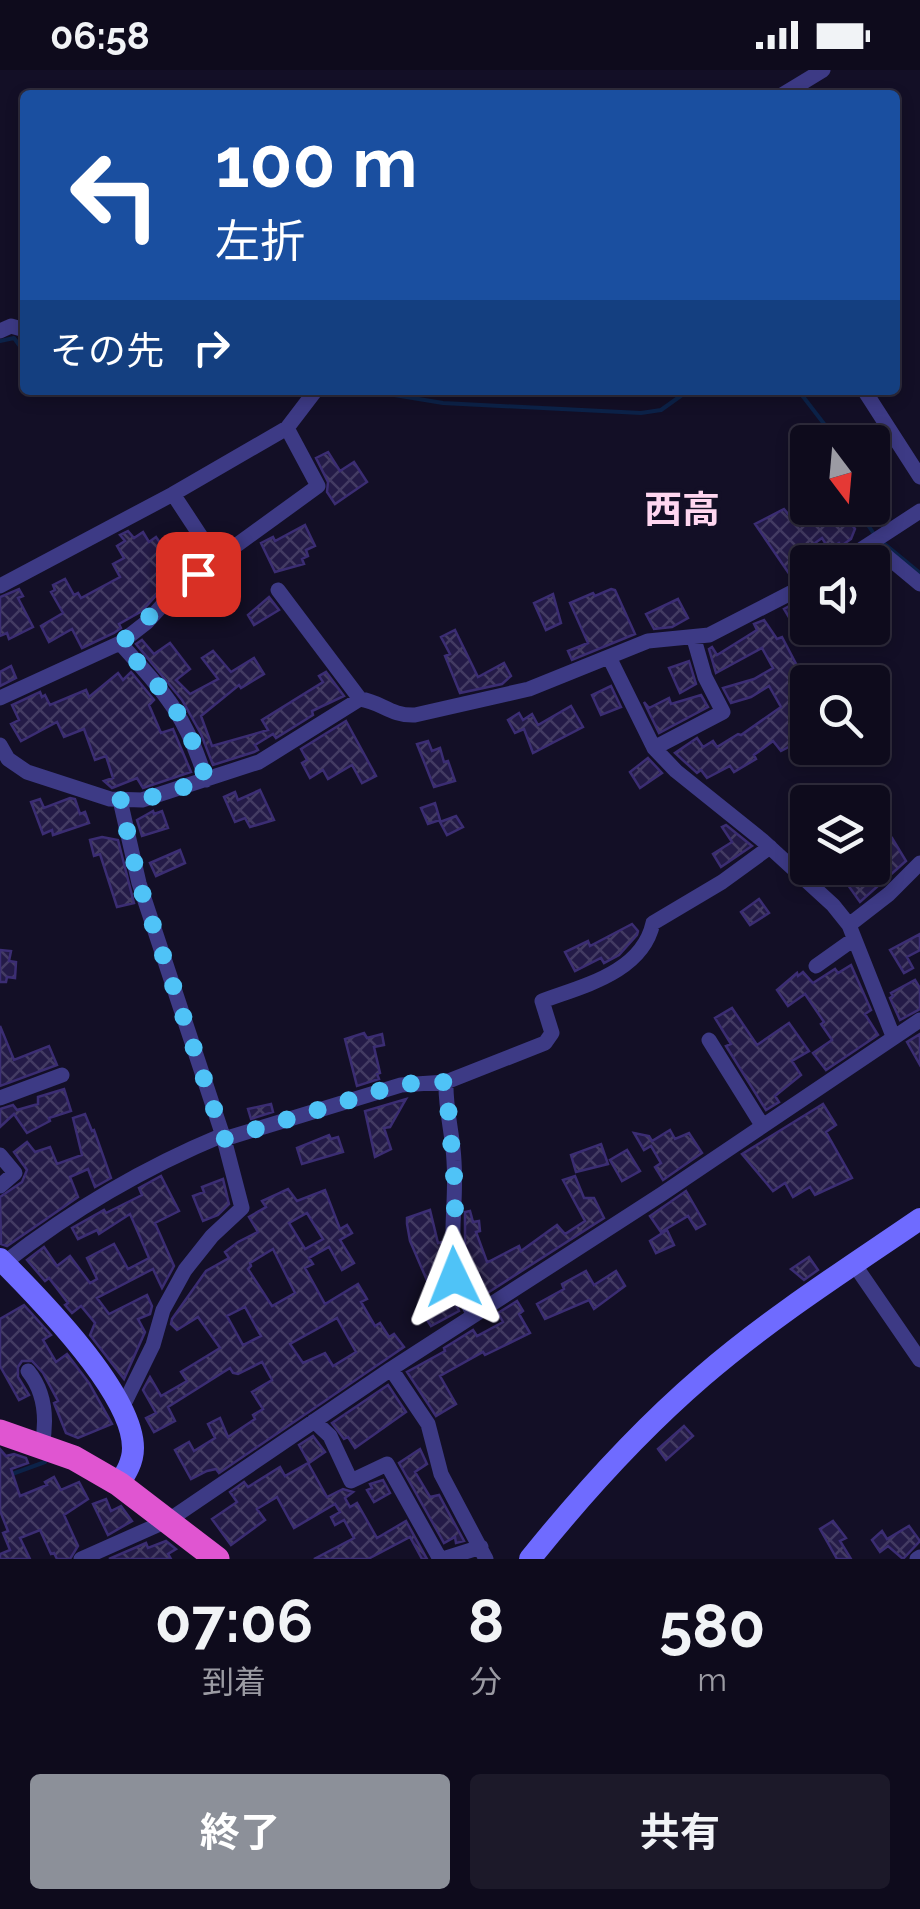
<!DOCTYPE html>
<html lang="ja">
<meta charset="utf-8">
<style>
body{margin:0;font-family:Raleway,"Noto Sans JP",sans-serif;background:#1c1929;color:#f1f3f6;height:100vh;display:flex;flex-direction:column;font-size:38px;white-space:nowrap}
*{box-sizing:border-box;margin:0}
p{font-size:32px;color:#9b9ba3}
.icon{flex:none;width:55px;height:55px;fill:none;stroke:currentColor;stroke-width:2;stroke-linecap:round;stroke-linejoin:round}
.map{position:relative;height:1489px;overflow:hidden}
.panel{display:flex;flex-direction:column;background:#0e0b1c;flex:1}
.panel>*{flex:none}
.banner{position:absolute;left:20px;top:20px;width:880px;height:305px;border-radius:10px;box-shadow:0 5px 15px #0003,0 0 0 2px #2e2b3b;background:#1a4fa0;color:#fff;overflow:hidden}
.needle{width:65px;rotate:164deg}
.buttons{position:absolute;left:790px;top:355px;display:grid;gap:20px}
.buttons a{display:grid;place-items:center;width:100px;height:100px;border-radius:10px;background:#0e0b1c;box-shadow:0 5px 15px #0003,0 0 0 2px #2e2b3b;font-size:50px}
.pin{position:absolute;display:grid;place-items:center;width:85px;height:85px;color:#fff;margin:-42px;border-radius:20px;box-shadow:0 5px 15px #0006}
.me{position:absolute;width:110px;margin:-55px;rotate:358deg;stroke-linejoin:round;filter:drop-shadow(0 0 8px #0008)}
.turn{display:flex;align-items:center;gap:35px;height:210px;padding:0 30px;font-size:45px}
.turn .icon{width:130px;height:130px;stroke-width:2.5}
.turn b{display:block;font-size:70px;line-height:85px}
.then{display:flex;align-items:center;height:95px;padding:0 30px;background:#0003;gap:20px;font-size:38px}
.eta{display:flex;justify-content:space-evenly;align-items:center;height:170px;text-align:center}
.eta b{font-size:60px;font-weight:700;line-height:70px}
.primary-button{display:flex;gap:20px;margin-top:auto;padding:20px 30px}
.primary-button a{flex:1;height:115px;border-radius:10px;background:#8c9099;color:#fff;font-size:40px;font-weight:700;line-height:115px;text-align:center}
.primary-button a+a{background:#1c1929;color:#f1f3f6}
.status{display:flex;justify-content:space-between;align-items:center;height:70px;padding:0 50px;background:#0e0b1c;direction:ltr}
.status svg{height:28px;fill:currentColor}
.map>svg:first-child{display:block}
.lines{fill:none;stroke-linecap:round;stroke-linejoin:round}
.stream{stroke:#0c2248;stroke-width:4}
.building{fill:url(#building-cross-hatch);stroke:#3b2d73;stroke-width:2.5;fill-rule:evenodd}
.minor{stroke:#3d3a85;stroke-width:15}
.secondary{stroke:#6f6bff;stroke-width:22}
.trunk{stroke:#e055d1;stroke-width:25}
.route{stroke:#4fc3f7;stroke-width:18;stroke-dasharray:0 32.4}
.labels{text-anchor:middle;stroke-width:8;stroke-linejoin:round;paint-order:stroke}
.neighbourhood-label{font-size:38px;font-weight:bold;fill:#ffd6f0;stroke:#130f26}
</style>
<div class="status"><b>06:58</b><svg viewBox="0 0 49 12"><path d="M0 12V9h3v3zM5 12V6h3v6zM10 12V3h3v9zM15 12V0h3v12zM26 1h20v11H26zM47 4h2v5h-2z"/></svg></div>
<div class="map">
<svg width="920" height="1489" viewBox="0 0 920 1489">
<defs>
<pattern id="building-cross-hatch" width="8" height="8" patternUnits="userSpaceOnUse" patternTransform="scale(2.5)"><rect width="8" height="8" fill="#241b47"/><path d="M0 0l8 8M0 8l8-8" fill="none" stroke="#433b63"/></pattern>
</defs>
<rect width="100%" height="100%" fill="#130f26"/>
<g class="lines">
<path class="stream" d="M0 271 14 268 25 283
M364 320 443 333 641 343 661 340 689 320
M798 320 838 372
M865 438 868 455 874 464
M881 471 920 503
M12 1404 45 1392"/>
</g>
<path class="building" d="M328 382 340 401 354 392 367 412 335 434 327 422 328 412 316 388Z
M808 433V438H829L838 451 846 446 855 459 851 469 841 476 839 473 829 479 822 468 804 481 809 492 790 505 755 454 784 439 789 445Z
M305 455 315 476 306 480 308 486 302 489 304 494 275 502 261 473 273 467 275 471Z
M128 461 134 468 143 462 149 472 156 467 168 484 193 475 201 487 172 508 142 541 119 554 121 558 114 563 82 578 72 559 49 572 41 556 63 543 51 522 55 520 53 515 65 509 74 525 78 523 81 528 120 507 113 494 124 488 117 476 125 471 120 465Z
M19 519 23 526 18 528 33 557 9 569 7 563 0 566V527Z
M611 519 615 520 635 564 572 590 568 581 588 573 570 533 593 523 595 526Z
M553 524 561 553 546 560 534 533Z
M269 527 279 540 254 555 248 545Z
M678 529 688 548 672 557 654 559 646 544Z
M795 533 807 553 796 559 784 539Z
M764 550 777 569 782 567 804 609 826 598 834 612H808V665L804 669 781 681 773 671 754 685 756 689 734 702 730 696 707 708 701 700 697 703 675 683 697 668 703 677 713 671 717 677 738 664 741 665 781 637 769 616 751 627 731 633 723 618 754 609 773 598 762 578 716 603 709 579 712 577 717 585 757 560 754 554Z
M455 560 478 607 504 593 511 606 502 614 460 623 445 586 450 584 441 567Z
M142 570 154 584 170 573 190 599 176 610 190 624 218 609 202 588 213 581 231 602 254 588 264 604 241 618 239 615 201 646 212 676 268 660 262 650 323 612 319 606 326 602 344 626 312 641 313 645 276 668 273 664 255 675 258 680 254 682 213 695 201 664 182 630 136 574Z
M689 591 696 614 680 623 669 598Z
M11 596 16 608 0 616V602Z
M131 602 154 630 149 635 161 663 173 659 191 702 143 718 137 708 112 718 104 711 113 708 106 686 95 690 84 659 64 667 57 652 21 671 11 654 19 650 12 635 40 622 42 627 45 625 50 635 86 620 89 627 118 603 123 610Z
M611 616 621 637 601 645 592 625Z
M701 625 708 637 659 663 644 632 649 638 669 628 671 634Z
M571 636 583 657 533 683 524 659 515 663 508 650 519 643 523 650 532 644 538 655Z
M346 651 376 706 362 713 352 695 328 709 323 700 310 708 302 693 307 690 301 679Z
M428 671 432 681 440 678 444 692 448 691 455 711 434 717 417 674Z
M648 688 662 703 640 718 630 702Z
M260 720 274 750 250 757 245 748 235 752 224 727 235 722 238 730Z
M70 728 75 729 80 744 85 742 89 753 53 765 52 760 43 764 31 732 40 729 44 738Z
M435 733 440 750 428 754 421 738Z
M153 741 154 744 162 741 168 758 142 766 137 750Z
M456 746 463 757 447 765 440 752Z
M726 755 752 776 721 797 713 784 732 772 722 757Z
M102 767 118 770 134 833 117 837 100 784 94 786 90 770Z
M892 768 906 791 860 832 843 808 836 813 824 798H872V781Z
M180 780 185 793 156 806 150 793Z
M759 829 769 843 750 855 741 842Z
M632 854 638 861 637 865 619 885 604 893 601 888 575 901 565 882 588 871 590 876Z
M920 864V880L907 887 913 898 904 903 890 880Z
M0 880 11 881 9 891 16 892 15 908 7 907 6 912H0Z
M851 895 871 940 865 944 878 965 826 1000 813 983 832 970 821 954 824 952 805 924 788 936 777 920 797 903 798 906 803 902 813 913 835 899 838 903Z
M915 910 920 918V939L900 950 890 928 893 926 891 923Z
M732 938 757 975 789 953 809 981 792 991 801 1005 775 1026 779 1032 766 1040 726 976 731 974 715 948Z
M0 956 14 990 49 976 57 995 0 1016Z
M364 963 367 968 382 964 384 975 374 977 380 1003 377 1004 379 1009 357 1016 345 969Z
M920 964V995L907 972Z
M64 1019 71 1041 49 1048 50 1051 27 1063 14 1044 0 1057V1039L13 1035 17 1040 38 1034V1027Z
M406 1029 390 1057 384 1058 391 1079 375 1087 365 1041Z
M271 1034 273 1042 251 1049 248 1039Z
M823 1034 836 1055 826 1062 852 1108 815 1125 810 1117 793 1127 785 1113 773 1121 742 1084Z
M85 1044 92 1061 94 1060 111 1108 95 1117 88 1099 70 1107 78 1127 7 1176 1 1174 0 1127 22 1112 27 1100 14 1082 27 1072 35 1082 50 1077 57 1094 82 1085 73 1048Z
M670 1060 675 1069 689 1063 702 1083 663 1110 655 1097 661 1093 651 1076 644 1080 634 1063 649 1066 652 1071Z
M329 1065 331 1069 338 1067 343 1082 302 1094 297 1078Z
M601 1074 608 1094 576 1102 571 1085Z
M627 1080 640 1101 622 1111 610 1090Z
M161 1106 179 1141 155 1153 174 1196 162 1218 153 1199 97 1228 109 1244 147 1225 152 1236 150 1244 138 1249 145 1262 124 1309 90 1265 95 1253 81 1236 72 1243 65 1235 68 1233 49 1208 45 1211 27 1190 44 1177 57 1196 70 1186 90 1213 97 1209 87 1188 114 1174 128 1199 149 1188 130 1144 99 1164 97 1160 78 1169 72 1158 104 1140 106 1143 142 1125 139 1118Z
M575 1106 584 1128H594L604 1148 478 1229 465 1186V1142L470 1141 473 1152 479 1151 480 1161 476 1162 487 1192 490 1191 519 1176 521 1181 557 1155 565 1164 585 1151 563 1110Z
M223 1109 229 1134 218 1145 203 1151 193 1126 204 1122 202 1117Z
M288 1119 297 1131 325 1120 340 1159 347 1155 352 1163 340 1170 354 1193 342 1200 329 1177 309 1188 313 1194 305 1198 325 1234 358 1214 367 1229 361 1232 375 1256 380 1253 389 1267 394 1264 404 1277 219 1403 216 1399 207 1401 191 1409 175 1380 189 1372 194 1381 215 1368 208 1354 220 1348 228 1367 255 1349 253 1345 263 1339 252 1322 272 1310 262 1292 238 1304 233 1303 230 1298 168 1337 175 1351 154 1362 146 1348 156 1343 143 1320 150 1307 161 1326 187 1311 181 1302 220 1278 198 1247 177 1260 171 1254 172 1249 206 1201 229 1188 225 1182 238 1172 258 1162 249 1147 266 1137 262 1131ZM307 1143 323 1169 305 1179 289 1153ZM273 1179 295 1223 272 1236 248 1199 251 1196 250 1193ZM245 1237 261 1266 243 1275 227 1246ZM337 1248 356 1282 333 1296 325 1283 303 1293 290 1274Z
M686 1121 705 1154 696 1159 688 1146 661 1162 650 1146Z
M430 1140 438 1173 442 1172 446 1209 459 1241 431 1256 420 1239 435 1229 410 1171 407 1154V1148Z
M667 1160 674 1175 656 1183 650 1171Z
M809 1187 818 1200 804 1210 791 1199Z
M586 1201 594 1215 616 1201 625 1216 594 1239 589 1230 545 1249 537 1234 564 1219 562 1214Z
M517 1231 523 1241 519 1244 530 1263 485 1285 483 1282 440 1306 456 1334 436 1346 407 1302 445 1281 444 1278 473 1260 477 1266 503 1252 498 1243Z
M24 1235 51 1265 43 1270 56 1292 67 1284 89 1313 112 1354 78 1368 66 1363 54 1333 58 1331 43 1303 32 1291H22L18 1297V1307L29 1325 19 1330 0 1296V1249Z
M388 1315 406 1342 355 1378 348 1367 344 1369 332 1353Z
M684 1356 693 1366 666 1390 658 1379Z
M313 1366 325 1382 309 1393 299 1375Z
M0 1379 6 1386 14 1384 26 1388 28 1393 11 1399 20 1426 47 1415 45 1412 54 1407 61 1420 79 1412 88 1429 64 1445 78 1476 70 1489H57L54 1483 51 1484 40 1460 20 1468 30 1489H0V1484L10 1480 3 1463 8 1461 0 1441Z
M420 1379 427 1394 415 1402 430 1427 439 1425 464 1471 456 1473 455 1467 444 1473 399 1393Z
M308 1393 327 1427 343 1419 353 1422 345 1428 350 1437 357 1433 377 1468 406 1451 427 1489H422L410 1467 368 1489H314L354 1468 344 1450 335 1455 331 1447 340 1442 335 1434 294 1458 277 1427 257 1439 265 1450 231 1475 212 1449 237 1432 230 1422 244 1412 248 1417 280 1397 285 1406Z
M383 1410 390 1423 374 1432 367 1420 372 1418 370 1414Z
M106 1429 111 1441 121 1436 132 1451 108 1465 93 1434Z
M833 1451 846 1468 840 1471 851 1489H837L820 1459Z
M909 1456 920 1471 903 1489 888 1476 880 1482 872 1470 882 1461 887 1469Z
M166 1471 176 1479 168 1484 171 1489H109L146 1473 148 1478Z"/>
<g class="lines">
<path class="minor" d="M782 25 823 0
M0 261 11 256 25 260
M864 320 920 407
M173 424 287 358
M872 474 920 514
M842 492 920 441
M0 516 173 424 217 491
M278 520 360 629
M694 569 705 607 723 642 654 678 676 701 762 770 833 835 849 855 893 966
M120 573C165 623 186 645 206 710
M609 587 654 678
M0 628 120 573 147 552 179 517 318 416 287 358 316 320
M0 675 8 689 27 702 110 729 142 730 259 692 360 629C382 632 390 646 415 645L529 619 648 571 709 565 808 514
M849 855 889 824 920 793
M816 896 854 869
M709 970 762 1055
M446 1012 545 973 552 963 542 931C582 916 642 903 653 853L722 812 770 777
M0 1028 62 1005
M224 1069 401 1015 446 1012C445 1038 453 1065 454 1091 458 1151 440 1189 474 1245
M0 1085 15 1103 0 1116
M4 1193C72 1140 143 1098 223 1065
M854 1194 920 1290
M391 1299 428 1354 441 1404 486 1489
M28 1301C45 1322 47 1350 42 1376
M118 1335 126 1330 153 1275 163 1240 185 1200 212 1166 242 1138 224 1069 139 813 120 730
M314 1351 330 1366 351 1411 387 1394 440 1489
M81 1489 169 1450 391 1299 662 1124 920 950
M443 1489 481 1477
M917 1489 920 1487"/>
<path class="secondary" d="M0 1189C38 1227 133 1323 133 1378 133 1392 126 1403 119 1414
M530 1489C583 1423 639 1361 703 1306 770 1248 847 1199 920 1149"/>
<path class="trunk" d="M0 1362 74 1388 119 1414 217 1489"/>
</g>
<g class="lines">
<path class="route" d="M198 504C169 523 148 551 120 573 165 622 187 645 206 710L142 730H120L139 813 224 1069 401 1014 446 1012 456 1129 452 1164 454 1207"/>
</g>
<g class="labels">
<g class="neighbourhood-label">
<text x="682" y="453">西高</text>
</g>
</g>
</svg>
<div class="buttons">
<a><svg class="needle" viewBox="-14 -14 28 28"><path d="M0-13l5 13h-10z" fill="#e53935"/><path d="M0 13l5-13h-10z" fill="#9b9ba3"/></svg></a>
<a><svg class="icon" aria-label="sound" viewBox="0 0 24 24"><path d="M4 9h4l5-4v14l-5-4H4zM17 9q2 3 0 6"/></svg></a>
<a><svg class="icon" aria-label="search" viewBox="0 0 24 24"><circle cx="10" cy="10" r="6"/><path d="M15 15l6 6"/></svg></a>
<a><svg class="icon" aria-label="layers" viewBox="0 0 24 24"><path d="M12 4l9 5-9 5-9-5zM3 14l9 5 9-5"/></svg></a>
</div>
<div class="pin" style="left:198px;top:504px;background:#d93025"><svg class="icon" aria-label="arrive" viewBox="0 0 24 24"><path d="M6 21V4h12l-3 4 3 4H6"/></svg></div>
<svg class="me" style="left:454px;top:1207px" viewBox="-20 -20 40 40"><path d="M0-17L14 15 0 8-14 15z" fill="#4fc3f7" stroke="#fff" stroke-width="4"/></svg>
<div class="banner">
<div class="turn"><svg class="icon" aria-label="left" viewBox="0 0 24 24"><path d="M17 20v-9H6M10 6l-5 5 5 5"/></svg><div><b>100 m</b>左折</div></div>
<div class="then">その先<svg class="icon" aria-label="right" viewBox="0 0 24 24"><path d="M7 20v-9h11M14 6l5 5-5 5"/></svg></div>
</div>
</div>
<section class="panel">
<div class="eta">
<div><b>07:06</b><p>到着</p></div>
<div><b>8</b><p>分</p></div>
<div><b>580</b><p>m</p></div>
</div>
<div class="primary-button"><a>終了</a><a>共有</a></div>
</section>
